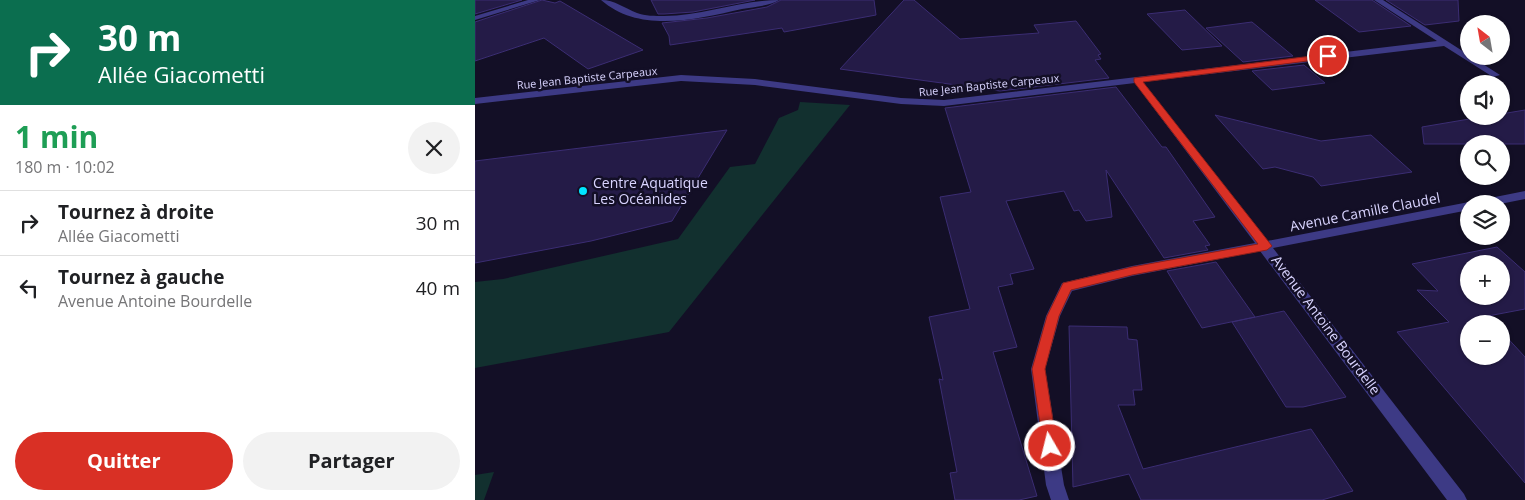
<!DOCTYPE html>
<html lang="fr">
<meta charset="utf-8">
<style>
body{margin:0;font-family:"Open Sans",sans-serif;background:#f2f2f2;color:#202124;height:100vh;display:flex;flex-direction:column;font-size:19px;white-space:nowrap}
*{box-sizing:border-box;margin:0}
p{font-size:16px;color:#757577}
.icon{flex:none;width:28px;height:28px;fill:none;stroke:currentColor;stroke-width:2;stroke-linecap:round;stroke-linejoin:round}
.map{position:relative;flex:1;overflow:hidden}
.drawer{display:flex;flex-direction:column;background:#fff;width:475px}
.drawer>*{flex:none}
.guide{background:#0b6e4f;color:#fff;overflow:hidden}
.needle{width:32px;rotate:329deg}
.tools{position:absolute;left:985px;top:15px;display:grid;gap:10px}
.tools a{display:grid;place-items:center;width:50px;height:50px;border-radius:50%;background:#fff;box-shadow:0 1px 4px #0004;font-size:25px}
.pin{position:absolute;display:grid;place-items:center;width:42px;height:42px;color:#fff;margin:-21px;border:2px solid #fff;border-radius:50%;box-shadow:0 1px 5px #0007}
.me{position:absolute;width:55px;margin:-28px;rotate:352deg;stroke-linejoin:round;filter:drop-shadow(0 0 4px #0008)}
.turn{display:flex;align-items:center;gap:18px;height:105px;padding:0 15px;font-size:22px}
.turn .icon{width:65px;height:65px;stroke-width:2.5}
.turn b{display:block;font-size:35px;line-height:42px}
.round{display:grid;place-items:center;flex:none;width:52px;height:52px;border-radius:26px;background:#f2f2f2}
.overview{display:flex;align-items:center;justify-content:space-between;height:85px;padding:0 15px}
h1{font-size:30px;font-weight:700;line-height:38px;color:#1e9e55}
.action{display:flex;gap:10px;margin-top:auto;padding:10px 15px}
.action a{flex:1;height:58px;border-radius:30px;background:#d93025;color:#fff;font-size:20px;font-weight:700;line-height:58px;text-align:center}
.action a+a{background:#f2f2f2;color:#202124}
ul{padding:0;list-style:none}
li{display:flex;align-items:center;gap:15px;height:65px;padding:0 15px;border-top:1px solid #e0e0e0}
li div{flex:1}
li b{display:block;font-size:19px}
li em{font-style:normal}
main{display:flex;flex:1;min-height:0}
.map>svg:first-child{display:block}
.green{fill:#12302f}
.building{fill:#241b47;stroke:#3b2d73;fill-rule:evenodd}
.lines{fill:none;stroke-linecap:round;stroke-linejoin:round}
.minor{fill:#3d3a85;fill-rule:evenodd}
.route{fill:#d93025;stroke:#8d1f18}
.poi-dot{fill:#00e5ff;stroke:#130f26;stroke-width:2}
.labels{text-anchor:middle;stroke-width:5;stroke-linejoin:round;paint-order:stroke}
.far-street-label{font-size:11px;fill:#d9d4ff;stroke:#130f26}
.poi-label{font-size:14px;fill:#d9d4ff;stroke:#130f26;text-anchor:start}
.street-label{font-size:14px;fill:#d9d4ff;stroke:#130f26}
</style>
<main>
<section class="drawer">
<div class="guide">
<div class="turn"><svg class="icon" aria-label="right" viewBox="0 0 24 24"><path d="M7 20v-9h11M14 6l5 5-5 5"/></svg><div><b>30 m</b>Allée Giacometti</div></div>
</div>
<div class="overview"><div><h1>1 min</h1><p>180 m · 10:02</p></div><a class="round"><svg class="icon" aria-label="close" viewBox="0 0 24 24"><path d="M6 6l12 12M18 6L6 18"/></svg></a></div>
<ul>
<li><svg class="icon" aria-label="right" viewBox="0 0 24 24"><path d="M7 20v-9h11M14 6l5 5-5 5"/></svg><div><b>Tournez à droite</b><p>Allée Giacometti</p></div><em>30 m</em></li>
<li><svg class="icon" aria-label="left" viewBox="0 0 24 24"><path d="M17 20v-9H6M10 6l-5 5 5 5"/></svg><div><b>Tournez à gauche</b><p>Avenue Antoine Bourdelle</p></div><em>40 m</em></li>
</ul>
<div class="action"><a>Quitter</a><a>Partager</a></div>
</section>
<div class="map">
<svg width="1050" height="500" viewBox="0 0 1050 500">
<rect width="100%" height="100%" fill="#130f26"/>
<path class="green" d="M325 102 375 105 194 332 0 368V282L28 279 203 239 255 167 280 164 304 118 323 110Z
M19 472 9 500H0V475Z"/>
<path class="building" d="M0 0H47L0 14Z
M67 0 80 3 85 1 168 50 113 69 69 38 0 61V22Z
M176 0H280L218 12 189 14H183Z
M306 0H399L401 15 309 32 307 28 195 45 194 36 187 23 232 18 292 7Z
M429 0H439L485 39 564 33 559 25 601 21 626 54 623 55 626 59 620 60 634 78 525 91 365 69Z
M840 0H897L936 26 884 32Z
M911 0H983L984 21 950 25Z
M710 10 747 46 707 50 672 14Z
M777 22 818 56 768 62 731 28Z
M829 65 850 83 797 90 777 71Z
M641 87 687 147H691L740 217 718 221 735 245 730 246 733 250 689 258 631 170 637 217 611 221 604 210 599 211 589 191 531 201 559 269 535 274 538 284 523 287 542 347 518 352 562 496 544 500H480L475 473 482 472 464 379 468 380 454 317 495 309 465 197 496 192 470 108Z
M1050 110V144H949L947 127 1012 116H1026V114Z
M740 115 846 141 896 135 937 172 846 186 838 177 800 167 788 169Z
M252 130 197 221 116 241 0 263V161Z
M1022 247 1050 272V309L1013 316 1020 324H994V356H1026V331L1050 357V483L922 332 974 322 942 290 963 291 937 264ZM994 264H1026V296H994Z
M741 262 780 317 727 328 692 271Z
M809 311 832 343 871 397 828 407H811L757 322Z
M594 326 652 327 653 339 662 340 667 390H658L660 405H643L668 469 836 429 878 491 847 500H666L654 474 598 487Z"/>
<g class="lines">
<path class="minor" d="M53 0H65L0 20V16Z
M126 0C140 0 149 8 162 13 170 16 180 16 189 16 228 16 265 0 304 0 295 6 278 7 267 9 222 19 165 34 126 0Z
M899 0H908L1025 75 1018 77 969 46 668 82 792 241 994 202 998 203 994 204V210L798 248 989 494 992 500H972L785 251 657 276 597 291 585 316 570 369 589 485 594 500H576L571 485 556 369 571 316 587 283 657 266 780 243 660 83 469 106 426 104 280 85 206 81 0 104V98L206 75 280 79 426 98 469 100 962 41Z
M1050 191V199L1025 204H999L1005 200Z"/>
</g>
<path class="route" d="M853 54H856V58L668 82 797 246 792 250 657 275 596 290 584 316 570 369 582 446 580 451 575 453 569 451 557 369 572 316 588 283 657 267 783 244 659 82V78Z"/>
<circle class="poi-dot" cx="108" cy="191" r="5"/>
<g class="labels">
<g class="far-street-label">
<text transform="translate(112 78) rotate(-6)" y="4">Rue Jean Baptiste Carpeaux</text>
<text transform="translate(514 85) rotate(-6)" y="4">Rue Jean Baptiste Carpeaux</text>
</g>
<g class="poi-label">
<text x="118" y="188">Centre Aquatique<tspan x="118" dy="16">Les Océanides</tspan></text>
</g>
<g class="street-label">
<text transform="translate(890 212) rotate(-11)" y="5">Avenue Camille Claudel</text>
<text transform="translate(851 325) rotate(53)" y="5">Avenue Antoine Bourdelle</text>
</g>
</g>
</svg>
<div class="tools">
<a><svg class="needle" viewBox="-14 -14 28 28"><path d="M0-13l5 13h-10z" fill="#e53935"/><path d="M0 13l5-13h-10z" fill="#757577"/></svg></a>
<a><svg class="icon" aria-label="sound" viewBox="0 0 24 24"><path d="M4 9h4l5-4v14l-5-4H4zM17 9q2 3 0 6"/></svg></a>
<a><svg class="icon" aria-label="search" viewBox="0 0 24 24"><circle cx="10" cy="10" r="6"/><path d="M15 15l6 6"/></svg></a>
<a><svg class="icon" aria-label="layers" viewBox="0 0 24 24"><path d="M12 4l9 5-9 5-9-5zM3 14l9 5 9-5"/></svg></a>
<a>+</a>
<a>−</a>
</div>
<div class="pin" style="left:853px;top:56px;background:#d93025"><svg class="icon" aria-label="arrive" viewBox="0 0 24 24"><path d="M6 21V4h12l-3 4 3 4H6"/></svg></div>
<svg class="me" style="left:575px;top:446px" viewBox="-20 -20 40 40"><circle r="17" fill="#d93025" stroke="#fff" stroke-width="3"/><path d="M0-11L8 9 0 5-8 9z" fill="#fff"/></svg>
</div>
</main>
